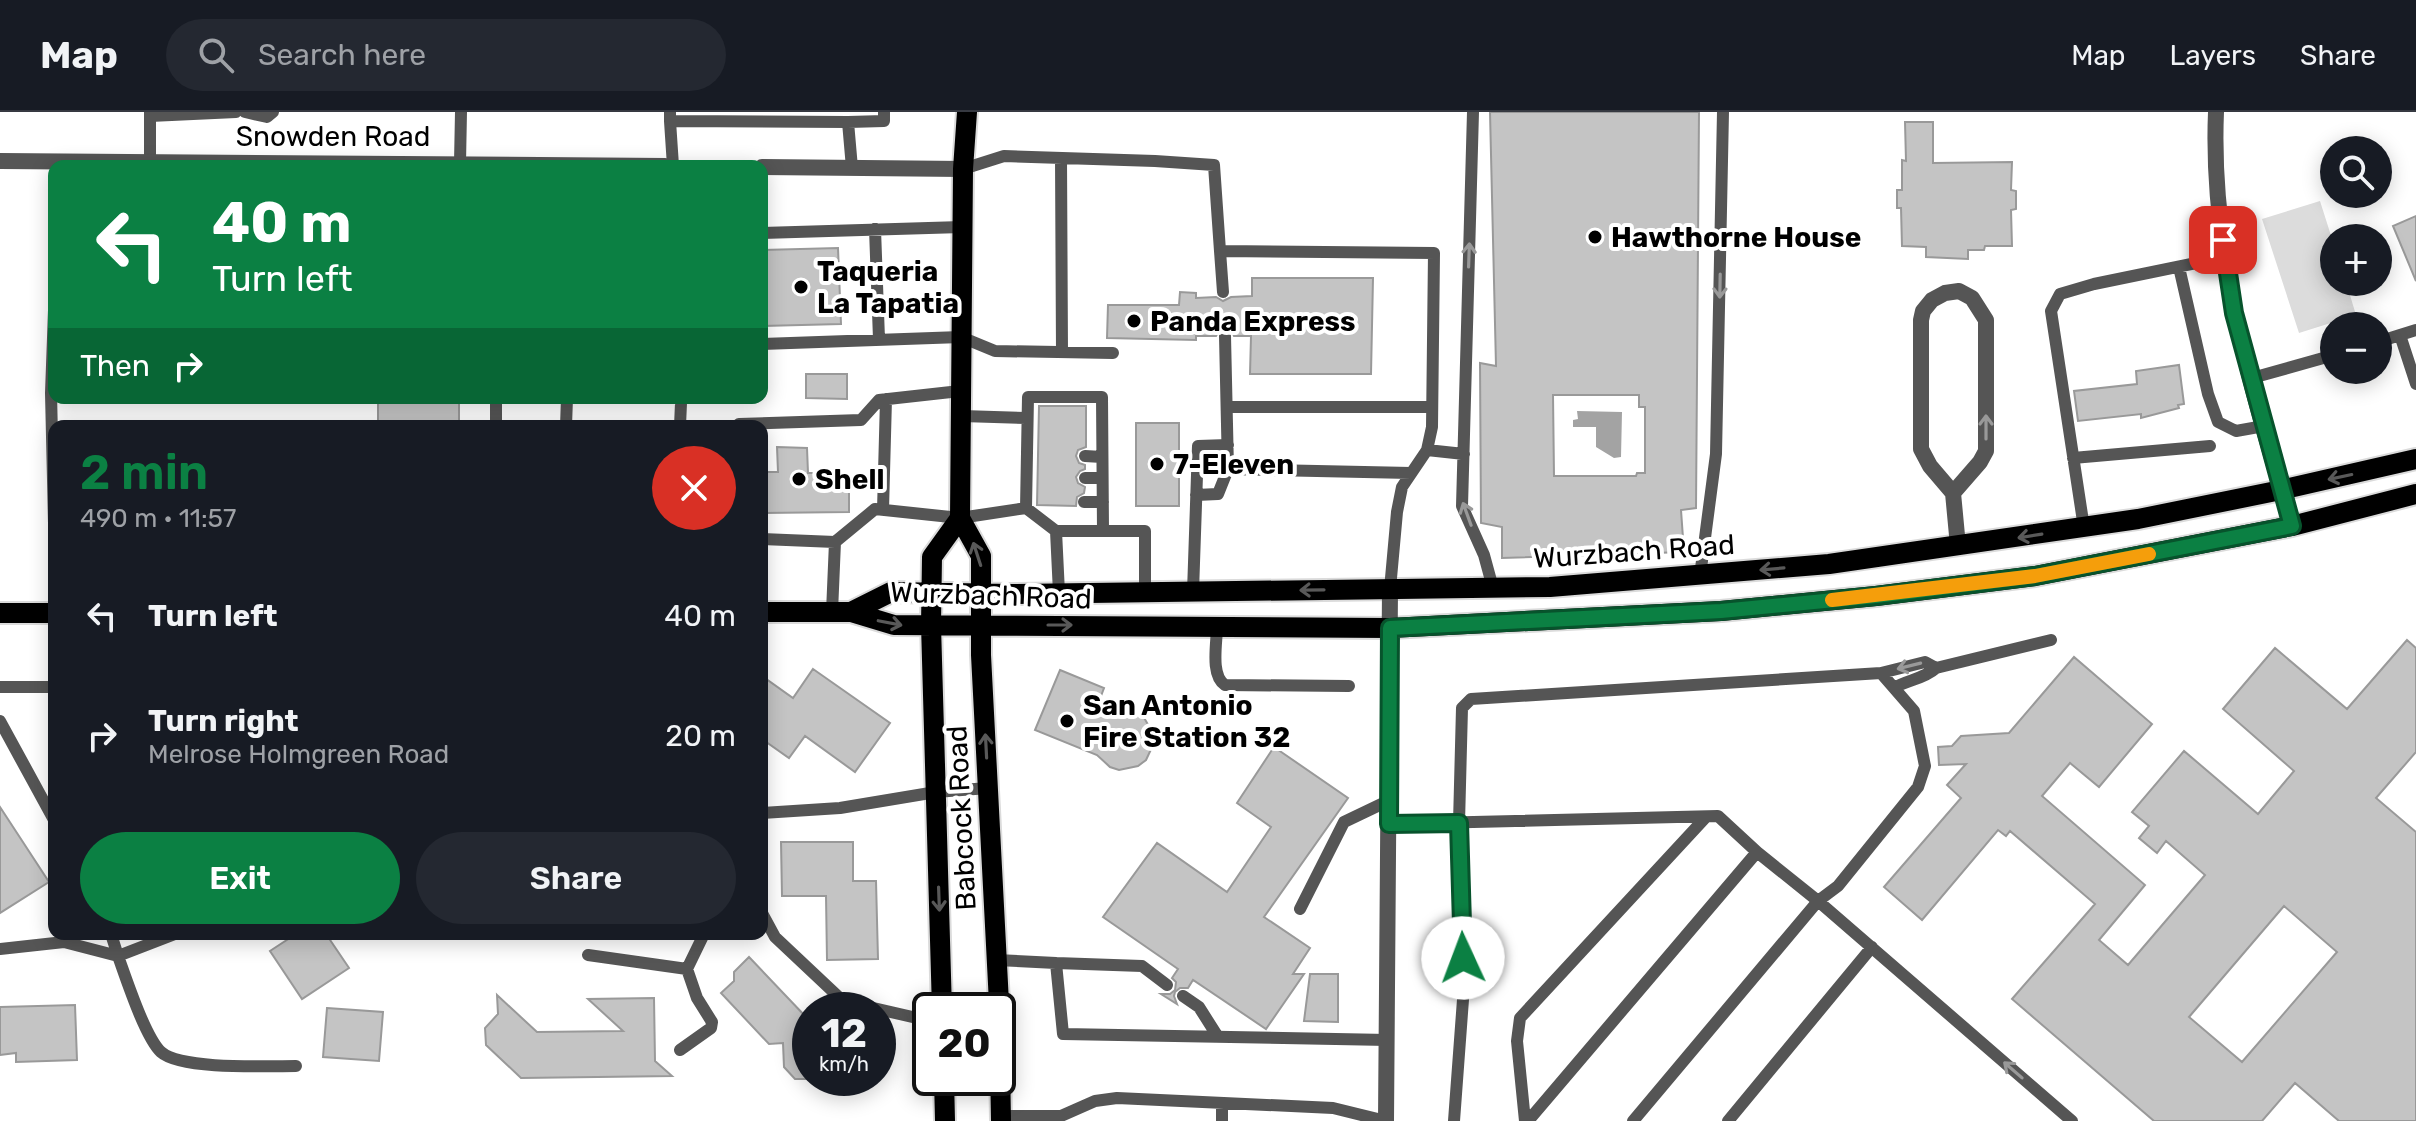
<!DOCTYPE html>
<meta charset="utf-8">
<style>
body{margin:0;font-family:Rubik,sans-serif;background:#242831;color:#f1f3f6;height:100vh;display:flex;flex-direction:column;font-size:30px;white-space:nowrap}
*{box-sizing:border-box;margin:0}
p{font-size:26px;color:#9ea1a6}
.icon{flex:none;width:44px;height:44px;fill:none;stroke:currentColor;stroke-width:2;stroke-linecap:round;stroke-linejoin:round}
.map{position:relative;flex:1;overflow:hidden}
.sheet{position:absolute;left:48px;top:308px;width:720px;height:520px;display:flex;flex-direction:column;background:#171b24;border-radius:16px;box-shadow:0 4px 20px #0003}
.sheet>*{flex:none}
.hud{position:absolute;left:48px;top:48px;width:720px;height:244px;border-radius:16px;box-shadow:0 4px 20px #0003;background:#0b8043;color:#fff;overflow:hidden}
.fabs{position:absolute;left:2320px;top:24px;display:grid;gap:16px}
.fabs a{display:grid;place-items:center;width:72px;height:72px;border-radius:50%;background:#171b24;box-shadow:0 4px 20px #0003;font-size:40px}
.speed{position:absolute;left:792px;top:880px;display:flex;gap:16px;font-size:40px;font-weight:700;text-align:center}
.speed>*{display:grid;place-content:center;width:104px;height:104px;border-radius:50%;background:#171b24;box-shadow:0 4px 20px #0003;line-height:1}
.speed small{font-size:20px;font-weight:400}
.speed .limit{border:4px solid #111;border-radius:12px;background:#fff;color:#111}
.pin{position:absolute;display:grid;place-items:center;width:68px;height:68px;color:#fff;margin:-34px;border-radius:16px;box-shadow:0 4px 12px #0006}
.me{position:absolute;width:88px;margin:-44px;rotate:358deg;stroke-linejoin:round;filter:drop-shadow(0 0 6px #0008)}
.turn{display:flex;align-items:center;gap:28px;height:168px;padding:0 32px;font-size:36px}
.turn .icon{width:104px;height:104px;stroke-width:2.5}
.turn b{display:block;font-size:56px;line-height:68px}
.then{display:flex;align-items:center;height:76px;padding:0 32px;background:#0003;gap:16px;font-size:30px}
.round{display:grid;place-items:center;flex:none;width:84px;height:84px;border-radius:42px;background:#242831}
.summary{display:flex;align-items:center;justify-content:space-between;height:136px;padding:0 32px}
h1{font-size:48px;font-weight:600;line-height:60px;color:#0b8043}
.cta{display:flex;gap:16px;margin-top:auto;padding:16px 32px}
.cta a{flex:1;height:92px;border-radius:48px;background:#0b8043;color:#fff;font-size:32px;font-weight:600;line-height:92px;text-align:center}
.cta a+a{background:#242831;color:#f1f3f6}
ul{padding:0;list-style:none}
li{display:flex;align-items:center;gap:24px;height:120px;padding:0 32px}
li div{flex:1}
li b{display:block;font-size:30px}
li em{font-style:normal}
header{display:flex;align-items:center;gap:48px;box-sizing:border-box;height:112px;padding:0 40px;background:#171b24;border-bottom:2px solid #363941}
header strong{font-size:38px}
nav{display:flex;gap:44px;margin-inline-start:auto;font-size:28px}
.search{width:560px;height:72px;background:#242831;display:flex;align-items:center;gap:20px;box-sizing:border-box;padding:0 28px;border-radius:44px;color:#9ea1a6;font-size:30px}
.map>svg:first-child{display:block}
.green{fill:#dcdcdc}
.water{fill:#a3a3a3}
.building{fill:#c4c4c4;stroke:#999;stroke-width:2;fill-rule:evenodd}
.lines{fill:none;stroke-linecap:round;stroke-linejoin:round}
.primary-casing{stroke:#dbdbdb;stroke-width:24}
.lane{stroke:#555;stroke-width:12}
.street{stroke:#555;stroke-width:16}
.primary{stroke:#000;stroke-width:20}
.oneway{stroke:#999}
.oneway2{stroke:#595959}
.route-casing{stroke:#07532c;stroke-width:20}
.route{stroke:#0b8043;stroke-width:14}
.slow{stroke:#f59e0b;stroke-width:14}
.poi-dot{fill:#000;stroke:#fff;stroke-width:3}
.labels{text-anchor:middle;stroke-width:8;stroke-linejoin:round;paint-order:stroke}
.street-label{font-size:28px;fill:#000;stroke:#fff}
.poi-label{font-size:28px;font-weight:bold;fill:#000;stroke:#fff;text-anchor:start}
</style>
<header>
<strong>Map</strong>
<div class="search"><svg class="icon" aria-label="search" viewBox="0 0 24 24"><circle cx="10" cy="10" r="6"/><path d="M15 15l6 6"/></svg>Search here</div>
<nav><a>Map</a><a>Layers</a><a>Share</a></nav>
</header>
<div class="map">
<svg width="2416" height="1009" viewBox="0 0 2416 1009">
<rect width="100%" height="100%" fill="#fff"/>
<path class="green" d="M2320 89 2334 133V170H2346L2356 203 2299 221 2262 107Z"/>
<path class="water" d="M1577 299 1622 300 1621 345 1614 346 1596 335V315H1573V308L1578 307Z"/>
<path class="building" d="M1490 0H1699L1696 396 1681 398 1684 440 1502 446V415L1481 411 1480 251 1496 254ZM1553 283H1639V295H1645V361H1637L1636 364H1554Z
M1905 10H1933V51L2012 50 2011 78 2016 79V97L2011 98 2012 134H1985L1984 138H1968V147L1926 145V135L1902 134 1901 96H1897V78H1902V48L1906 49Z
M2416 104V169L2393 114Z
M838 136 841 212 762 214V138Z
M1252 166H1373L1371 262H1250L1251 224H1234L1232 219 1226 215 1220 217 1216 224H1196V228L1107 226 1108 193H1179L1180 180 1196 181V186L1216 185 1223 189 1231 185 1252 184Z
M2179 253 2184 292 2178 293 2179 296 2141 306V302L2078 309 2074 279 2137 272 2136 259Z
M806 262H847V287L806 286Z
M378 286H459V314H378Z
M1039 294H1086V335L1078 338 1076 344 1079 351 1085 353V357L1080 359 1076 365 1078 371 1085 375 1084 381 1077 385 1076 394 1037 393Z
M1136 311H1179V394H1136Z
M777 335 807 336 808 361H849V400L762 401V360H778Z
M2407 528 2416 536V640L2376 686 2416 720V1009H2339L2295 971 2262 1009H2154L2012 887 2095 792 2010 719 2006 724 1998 718 1922 808 1884 775 1961 686 1947 673 1966 652 1939 653 1938 635 1952 634 1961 624 2009 621 2074 545 2152 612 2099 675 2070 651 2042 684 2145 773 2099 828 2128 853 2205 763 2166 729 2157 741 2139 726 2149 714 2132 700 2184 639 2258 702 2294 659 2223 597 2275 536 2347 597ZM2284 794 2337 840 2242 950 2189 905Z
M813 557 890 611 855 660 805 624 789 646 762 627V564L793 586Z
M1060 558 1104 576 1095 600 1125 597 1143 604 1153 621 1154 631 1146 648 1138 654 1119 658 1110 655 1097 643 1035 618Z
M1274 635 1348 686 1264 805 1310 836 1293 862H1304L1266 917 1193 868 1188 876H1180L1175 880 1174 884 1177 892 1161 882H1170L1175 878 1176 870 1172 866 1178 857 1103 805 1157 731 1227 780 1271 715 1237 691Z
M0 695 49 770 0 801Z
M781 730H853V769H876L878 847 827 848 826 784H782Z
M296 822H326L349 856 302 887 270 839Z
M749 845 806 905 807 922H810V967H795L784 955 783 931 769 932 721 881 734 869V860Z
M1310 862H1338V910L1304 909Z
M497 883 537 920 623 919 588 887 654 886 655 949 672 964 521 966 486 933 485 916 498 902Z
M75 893 77 948 16 950V941L0 943V895Z
M327 896 383 900 379 949 323 945Z"/>
<g class="lines">
<defs>
<path id="primary" d="M967 0 963 57 960 406 981 444V543L999 891 1001 1009
M762 500H851L894 513 1390 516 1721 499 1876 484 2035 464 2292 414 2416 382
M851 500 891 480 1012 482 1550 475 1829 452 2138 407 2281 378 2416 347
M0 501H54
M942 898 931 513 932 445 960 406
M944 966 945 1009"/>
</defs>
<use href="#primary" class="primary-casing"/>
<path class="lane" d="M245 0 267 5 273 0
M670 0V9L848 10
M1473 0 1462 394 1484 443 1493 476
M150 4 236 0
M670 9 673 54
M1061 46 1062 240
M150 49V0
M460 51 461 0
M852 56 848 10 884 9V0
M963 57 1004 44 1155 49 1214 53 1220 139 1434 141 1432 315 1427 338 1402 375 1397 400 1390 477
M875 117 879 227
M762 121 962 115
M1220 139 1223 180
M2179 155 2208 282 2218 310 2236 319 2264 314
M54 198 51 281 54 411
M2400 223 2416 218
M1225 224 1228 357 1411 361
M2378 230 2400 223 2416 272
M762 232 961 225 995 239 1113 241
M2252 266 2334 243
M679 286 681 291 680 314
M1227 295H1432
M962 304 1026 306
M496 314V286
M566 314 567 286
M739 314V312L861 308 879 288 960 279
M1427 338 1464 342
M1085 344 1102 345
M2073 346 2210 334
M1085 366H1102
M1196 383 1218 382 1228 357
M1084 390H1103
M883 398 886 287
M2084 416 2051 199 2060 182 2094 172 2225 145
M1103 418 1102 285H1028L1026 396 1056 419H1145V480
M1056 419 1059 481
M762 427 835 430 832 500
M835 430 875 397 960 406 1026 396
M1700 464 1716 342 1723 0
M1193 480 1198 334 1228 333
M1217 514C1217 531 1210 563 1225 573L1349 574
M1881 561 1925 550 1936 556
M0 575H54
M1894 576C1907 568 1924 567 1936 556L2051 528
M0 609 54 708
M762 701 840 696 936 680 988 676
M1389 712 1718 704 1757 740
M1300 797 1344 710 1390 688
M762 801 775 825 843 889 930 909
M111 822 118 844 175 822
M0 837 64 830 118 844C126 866 145 925 161 940 181 958 268 954 296 954
M588 843 687 857 704 822
M996 848 1056 851 1063 922 1388 928
M1056 851 1142 854 1167 873
M1183 884 1199 895 1218 925
M680 938 711 916 712 910 697 886 687 857
M1001 1004H1061L1095 989 1117 986 1333 996 1386 1009
M1222 1009V991
M1454 1009 1464 874 1459 711 1462 596 1471 587 1881 561 1914 599 1925 654 1918 675 1838 774 1818 789 1633 1009
M1525 1009 1517 929 1520 906 1706 705
M1528 1009 1757 740 1818 789 2072 1009
M1728 1009 1872 835"/>
<path class="street" d="M2216 0C2210 141 2252 280 2292 414
M0 49 665 54
M762 55 963 57
M1953 381 1980 350 1986 339V208L1972 186 1959 179 1945 181 1932 188 1923 199 1921 208V337L1930 354 1953 381 1958 434
M1386 1009 1390 477"/>
<use href="#primary" class="primary"/>
</g>
<defs><path id="oneway-shaft" d="M-6 0H5M1.5-3L5.5 0L1.5 3" fill="none" stroke-width="1.6" stroke-linecap="round" stroke-linejoin="round" transform="scale(2)"/></defs>
<g class="oneway">
<use href="#oneway-shaft" transform="translate(1469 143) rotate(-88)"/>
<use href="#oneway-shaft" transform="translate(1720 174) rotate(91)"/>
<use href="#oneway-shaft" transform="translate(1986 315) rotate(-90)"/>
<use href="#oneway-shaft" transform="translate(1467 402) rotate(-110)"/>
<use href="#oneway-shaft" transform="translate(1909 554) rotate(166)"/>
<use href="#oneway-shaft" transform="translate(2013 958) rotate(-139)"/>
</g>
<g class="oneway2">
<use href="#oneway-shaft" transform="translate(2340 365) rotate(168)"/>
<use href="#oneway-shaft" transform="translate(2030 424) rotate(171)"/>
<use href="#oneway-shaft" transform="translate(977 442) rotate(-108)"/>
<use href="#oneway-shaft" transform="translate(1772 457) rotate(175)"/>
<use href="#oneway-shaft" transform="translate(1312 478) rotate(179)"/>
<use href="#oneway-shaft" transform="translate(890 511) rotate(11)"/>
<use href="#oneway-shaft" transform="translate(1060 513)"/>
<use href="#oneway-shaft" transform="translate(986 634) rotate(-93)"/>
<use href="#oneway-shaft" transform="translate(939 787) rotate(88)"/>
</g>
<g class="lines">
<defs>
<path id="route" d="M1463 846 1459 711 1389 712 1390 516 1721 499 1876 484 2035 464 2292 414 2234 201 2223 128"/>
</defs>
<use href="#route" class="route-casing"/>
<use href="#route" class="route"/>
<path class="slow" d="M1832 488 2035 464 2149 442"/>
</g>
<g class="poi-dot">
<circle cx="1595" cy="125" r="8"/>
<circle cx="801" cy="175" r="8"/>
<circle cx="1134" cy="209" r="8"/>
<circle cx="1157" cy="352" r="8"/>
<circle cx="799" cy="367" r="8"/>
<circle cx="1067" cy="609" r="8"/>
</g>
<g class="labels">
<g class="street-label">
<text x="333" y="34">Snowden Road</text>
<text transform="translate(1634 439) rotate(-4)" y="10">Wurzbach Road</text>
<text transform="translate(991 483) rotate(2)" y="10">Wurzbach Road</text>
<text transform="translate(961 706) rotate(-93)" y="10">Babcock Road</text>
</g>
<g class="poi-label">
<text x="1611" y="135">Hawthorne House</text>
<text x="817" y="169">Taqueria<tspan x="817" dy="32">La Tapatia</tspan></text>
<text x="1150" y="219">Panda Express</text>
<text x="1173" y="362">7-Eleven</text>
<text x="815" y="377">Shell</text>
<text x="1083" y="603">San Antonio<tspan x="1083" dy="32">Fire Station 32</tspan></text>
</g>
</g>
</svg>
<div class="fabs">
<a><svg class="icon" aria-label="search" viewBox="0 0 24 24"><circle cx="10" cy="10" r="6"/><path d="M15 15l6 6"/></svg></a>
<a>+</a>
<a>−</a>
</div>
<div class="speed"><div>12<small>km/h</small></div><div class="limit">20</div></div>
<div class="pin" style="left:2223px;top:128px;background:#d93025"><svg class="icon" aria-label="arrive" viewBox="0 0 24 24"><path d="M6 21V4h12l-3 4 3 4H6"/></svg></div>
<svg class="me" style="left:1463px;top:846px" viewBox="-20 -20 40 40"><circle r="19" fill="#fff"/><path d="M0-13L10 11 0 6-10 11z" fill="#0b8043"/></svg>
<div class="hud">
<div class="turn"><svg class="icon" aria-label="left" viewBox="0 0 24 24"><path d="M17 20v-9H6M10 6l-5 5 5 5"/></svg><div><b>40 m</b>Turn left</div></div>
<div class="then">Then<svg class="icon" aria-label="right" viewBox="0 0 24 24"><path d="M7 20v-9h11M14 6l5 5-5 5"/></svg></div>
</div>
<section class="sheet">
<div class="summary"><div><h1>2 min</h1><p>490 m · 11:57</p></div><a class="round" style="background:#d93025;color:#fff"><svg class="icon" aria-label="close" viewBox="0 0 24 24"><path d="M6 6l12 12M18 6L6 18"/></svg></a></div>
<ul>
<li><svg class="icon" aria-label="left" viewBox="0 0 24 24"><path d="M17 20v-9H6M10 6l-5 5 5 5"/></svg><div><b>Turn left</b></div><em>40 m</em></li>
<li><svg class="icon" aria-label="right" viewBox="0 0 24 24"><path d="M7 20v-9h11M14 6l5 5-5 5"/></svg><div><b>Turn right</b><p>Melrose Holmgreen Road</p></div><em>20 m</em></li>
</ul>
<div class="cta"><a>Exit</a><a>Share</a></div>
</section>
</div>
